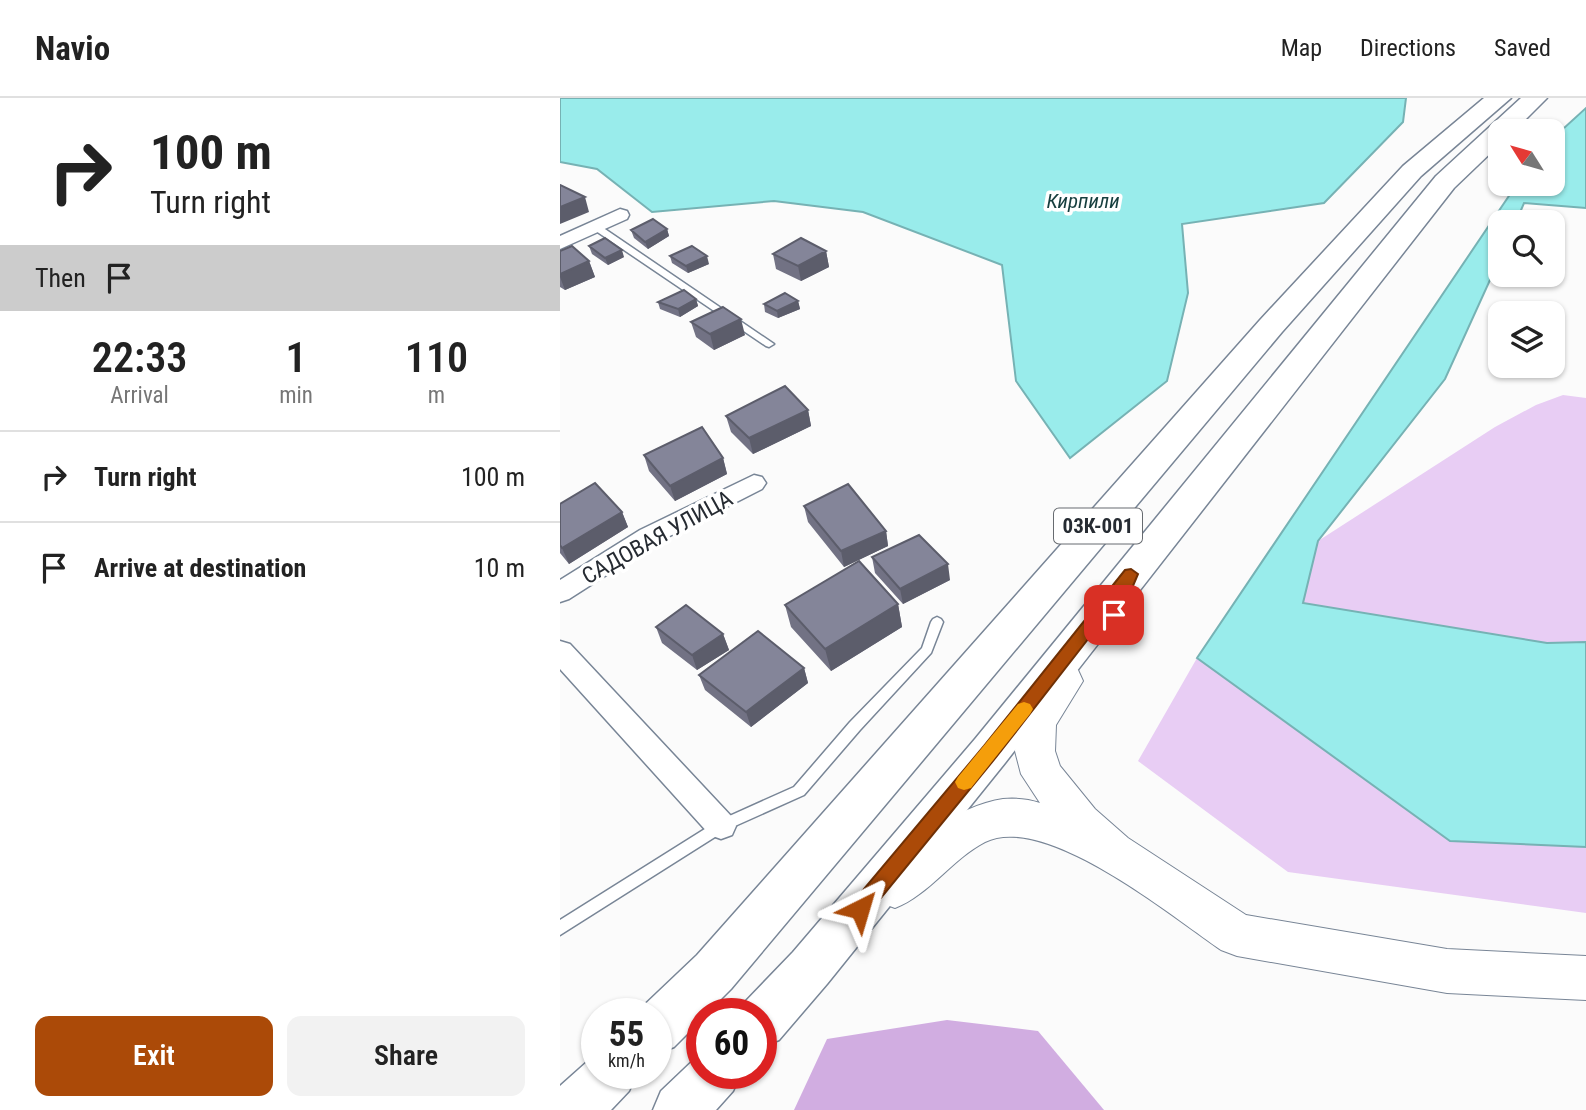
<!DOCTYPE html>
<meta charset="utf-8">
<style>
body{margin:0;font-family:"Roboto Condensed",sans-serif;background:#f2f2f2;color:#222;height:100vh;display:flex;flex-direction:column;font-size:26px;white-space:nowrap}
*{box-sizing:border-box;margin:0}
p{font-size:23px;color:#767676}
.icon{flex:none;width:38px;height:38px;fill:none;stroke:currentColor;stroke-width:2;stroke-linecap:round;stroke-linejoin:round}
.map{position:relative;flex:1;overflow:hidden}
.sheet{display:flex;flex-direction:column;background:#fff;width:560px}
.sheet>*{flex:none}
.banner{background:#fff;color:#222;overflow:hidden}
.needle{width:46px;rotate:307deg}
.controls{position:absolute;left:928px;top:21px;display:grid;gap:14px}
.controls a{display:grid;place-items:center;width:77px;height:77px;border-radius:14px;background:#fff;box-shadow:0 2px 5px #0004;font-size:35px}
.speed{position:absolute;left:21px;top:900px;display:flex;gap:14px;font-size:35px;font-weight:700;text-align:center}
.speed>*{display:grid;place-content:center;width:91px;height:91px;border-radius:50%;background:#fff;box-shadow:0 2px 5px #0004;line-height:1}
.speed small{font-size:18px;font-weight:400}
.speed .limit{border:10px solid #d22;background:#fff;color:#111}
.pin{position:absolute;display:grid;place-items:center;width:60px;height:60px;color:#fff;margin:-30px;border-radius:14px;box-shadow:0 4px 10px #0006}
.me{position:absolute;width:77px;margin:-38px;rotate:40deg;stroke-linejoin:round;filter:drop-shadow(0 0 5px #0008)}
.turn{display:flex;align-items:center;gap:24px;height:147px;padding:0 35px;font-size:32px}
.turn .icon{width:91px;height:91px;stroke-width:2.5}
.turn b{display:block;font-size:49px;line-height:60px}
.then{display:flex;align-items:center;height:66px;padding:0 35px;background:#0003;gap:14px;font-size:26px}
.eta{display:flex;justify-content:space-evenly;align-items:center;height:119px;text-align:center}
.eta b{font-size:42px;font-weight:600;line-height:49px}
.primary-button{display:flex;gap:14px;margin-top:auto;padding:14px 35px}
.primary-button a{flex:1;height:80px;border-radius:14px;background:#ab4a08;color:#fff;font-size:28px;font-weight:600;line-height:80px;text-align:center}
.primary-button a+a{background:#f2f2f2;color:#222}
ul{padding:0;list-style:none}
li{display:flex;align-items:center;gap:21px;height:91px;padding:0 35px;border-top:2px solid #e0e0e0}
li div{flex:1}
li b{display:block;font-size:26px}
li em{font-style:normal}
header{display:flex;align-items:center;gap:42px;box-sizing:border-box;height:98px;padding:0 35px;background:#fff;border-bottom:2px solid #e0e0e0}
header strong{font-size:33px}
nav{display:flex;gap:38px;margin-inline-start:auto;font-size:24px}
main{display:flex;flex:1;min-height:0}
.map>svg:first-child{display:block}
.green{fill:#e8cdf4}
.forest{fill:#d1ade1}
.water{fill:#99eceb;stroke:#76b2b4;stroke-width:2}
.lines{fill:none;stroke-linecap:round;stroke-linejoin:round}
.lane-casing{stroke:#788596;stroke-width:3}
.street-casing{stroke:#788596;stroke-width:3}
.secondary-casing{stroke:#788596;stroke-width:2}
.primary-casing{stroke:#788596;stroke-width:3}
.lane{fill:#fff;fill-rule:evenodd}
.street{fill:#fff;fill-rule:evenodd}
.secondary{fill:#fff;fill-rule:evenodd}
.primary{fill:#fff;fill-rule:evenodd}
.wall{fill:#727284}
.shaded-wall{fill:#5c5d6b}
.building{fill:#848599;stroke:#5c5d6b;stroke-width:2}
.route{fill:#ab4a08;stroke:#6f3005;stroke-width:2}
.slow{fill:#f59e0b}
.labels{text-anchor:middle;stroke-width:7;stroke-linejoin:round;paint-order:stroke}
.far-water-label{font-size:21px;font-style:italic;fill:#163e3e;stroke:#fff}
.shield{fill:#fff;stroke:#676b70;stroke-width:2}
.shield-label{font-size:21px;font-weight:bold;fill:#262b32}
.street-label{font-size:23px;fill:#262b32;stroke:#fff}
</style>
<header>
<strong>Navio</strong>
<nav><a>Map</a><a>Directions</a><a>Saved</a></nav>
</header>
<main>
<section class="sheet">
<div class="banner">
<div class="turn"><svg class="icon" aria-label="right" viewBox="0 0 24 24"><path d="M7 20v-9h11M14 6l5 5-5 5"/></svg><div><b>100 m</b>Turn right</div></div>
<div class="then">Then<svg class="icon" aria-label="arrive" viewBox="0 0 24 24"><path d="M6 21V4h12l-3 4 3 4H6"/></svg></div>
</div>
<div class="eta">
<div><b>22:33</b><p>Arrival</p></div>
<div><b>1</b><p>min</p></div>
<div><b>110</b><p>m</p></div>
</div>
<ul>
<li><svg class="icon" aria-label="right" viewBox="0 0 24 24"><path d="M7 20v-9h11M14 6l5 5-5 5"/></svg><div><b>Turn right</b></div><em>100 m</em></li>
<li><svg class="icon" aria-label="arrive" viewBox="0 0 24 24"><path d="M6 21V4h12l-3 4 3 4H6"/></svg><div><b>Arrive at destination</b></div><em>10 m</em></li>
</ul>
<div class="primary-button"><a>Exit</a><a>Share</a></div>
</section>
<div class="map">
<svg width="1026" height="1012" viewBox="0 0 1026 1012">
<rect width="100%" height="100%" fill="#fbfbfb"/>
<path class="green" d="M1003 297 1026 300V544L987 545 743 505 758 443 935 329 976 307Z
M637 560 890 743 1026 749V815L728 774 578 663Z"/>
<path class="forest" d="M387 922 478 933 544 1012H234L267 941Z"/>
<path class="water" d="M0 0H846L843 24 764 105 622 126 628 195 607 283 510 360 456 283 442 167 303 114 214 103 92 114 37 71 0 64Z
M1026 10V110L964 105 956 124H940V160L885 281 758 443 743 505 987 545 1026 544V749L890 743 637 560 957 86H992V41Z"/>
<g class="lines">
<defs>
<path id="lane" d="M36 126 39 127 214 246 209 249 206 248 33 131 32 129Z
M377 519 381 521 383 524 371 555 300 632 244 697 166 732 0 837V822L156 724 234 689 290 624 362 550 371 524 373 521Z"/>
<path id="street" d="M60 111 67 113 69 117 67 121 0 151V138Z
M194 377 202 379 206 385 202 391 98 444 9 501 0 504V482L80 432Z
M0 543 10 546 172 719 176 728 172 737 161 741 150 737 0 571Z"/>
<path id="secondary" d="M504 568 518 572 523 583 496 627 495 653 500 668 535 711 568 740 686 817 887 851 1026 858V902L887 895 677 858 661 852C611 818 485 714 425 744 392 761 369 797 335 810L319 804 313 790C331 751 400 707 443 701 455 700 468 701 480 705L461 676 455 653 456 625 490 572Z"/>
<path id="primary" d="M924 0H951L861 78 722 234 171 891 147 915H142V921L114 949 96 956V915L78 913 137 857 700 222 843 68Z
M961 0H987L954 33H940V46L894 90 445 665 267 886 219 942 201 949V915H179L183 906 233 854 415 641 876 78Z
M142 954V975H181L173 993 156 1012H93L101 993Z
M37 955V975H77L69 993 51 1012H0V988Z"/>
</defs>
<use href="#lane" class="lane-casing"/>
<use href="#street" class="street-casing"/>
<use href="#secondary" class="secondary-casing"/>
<use href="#primary" class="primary-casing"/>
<use href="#lane" class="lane"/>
<use href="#street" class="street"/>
<use href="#secondary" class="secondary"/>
<use href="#primary" class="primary"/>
</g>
<path class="wall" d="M107 131 109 138 88 151 74 140 71 132Z
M29 148 64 159 48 167 32 156Z
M0 153 29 163 35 179 5 192 0 189Z
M266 153 269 169 241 183 216 171 213 156Z
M110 158 149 166 128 175 112 165Z
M136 201 138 208 120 219 100 211 98 204Z
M238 203 240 211 218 220 205 214 204 206Z
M131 224 185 237 154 252 136 239Z
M248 312 251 328 193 356 171 334 166 318Z
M84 357 163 360 167 376 115 403 89 373Z
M0 406 62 414 68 429 9 466 0 455Z
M244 408 326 433 328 448 284 469 248 424Z
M312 459 390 482 343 506 315 475Z
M338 506 342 529 271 573 231 529 225 507Z
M96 529 163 536 169 552 137 572 102 545Z
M244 570 248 585 191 629 145 592 139 577Z"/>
<path class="shaded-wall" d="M25 99 29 114 0 126V109Z
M107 131 109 138 88 151 85 144Z
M62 152 64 159 48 167 45 160Z
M266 153 269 169 241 183 238 168Z
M147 158 149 166 128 175 126 168Z
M29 163 35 179 5 192 0 179V176Z
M136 201 138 208 120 219 118 211Z
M238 203 240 211 218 220 217 213Z
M181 221 185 237 154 252 150 236Z
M248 312 251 328 193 356 189 340Z
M163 360 167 376 115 403 110 388Z
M62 414 68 429 9 466 2 450Z
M326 433 328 448 284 469 281 453Z
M388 466 390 482 343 506 340 491Z
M338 506 342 529 271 573 265 551Z
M163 536 169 552 137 572 132 557Z
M244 570 248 585 191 629 186 614Z"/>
<path class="building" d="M0 87 25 99 0 109Z
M93 121 107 131 85 144 71 132Z
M45 140 62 152 45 160 29 148Z
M241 140 266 153 238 168 213 156Z
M12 148 29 163 0 176V153Z
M132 148 147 158 126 168 110 158Z
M124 192 136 201 118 211 98 204Z
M225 195 238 203 217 213 204 206Z
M163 209 181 221 150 236 131 224Z
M225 288 248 312 189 340 166 318Z
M142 329 163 360 110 388 84 357Z
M35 385 62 414 2 450 0 447V406Z
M288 386 326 433 281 453 244 408Z
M359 437 388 466 340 491 312 459Z
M299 463 338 506 265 551 225 507Z
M126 507 163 536 132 557 96 529Z
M198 533 244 570 186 614 139 577Z"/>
<path class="route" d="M571 471 578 476 559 521 554 523 546 518 437 658 307 817 300 820 293 817 290 811 293 804 424 648 565 472Z"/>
<path class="slow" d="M464 604 470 606 473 611 470 616 411 690 404 692 398 690 395 684 398 679 458 606Z"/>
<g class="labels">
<g class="far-water-label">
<text x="523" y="110">Кирпили</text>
</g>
<rect class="shield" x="494" y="410.5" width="88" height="35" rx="5"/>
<g class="shield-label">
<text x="538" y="435">03К-001</text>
</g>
<g class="street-label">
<text transform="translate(97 439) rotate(-29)" y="8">САДОВАЯ УЛИЦА</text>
</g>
</g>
</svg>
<div class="controls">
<a><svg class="needle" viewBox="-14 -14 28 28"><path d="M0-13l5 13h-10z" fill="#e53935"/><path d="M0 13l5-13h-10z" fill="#767676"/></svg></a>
<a><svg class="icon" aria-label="search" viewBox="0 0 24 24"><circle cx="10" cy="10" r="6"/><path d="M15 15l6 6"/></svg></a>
<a><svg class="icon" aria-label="layers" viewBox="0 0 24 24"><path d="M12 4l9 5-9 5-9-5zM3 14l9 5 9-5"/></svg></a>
</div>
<div class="speed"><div>55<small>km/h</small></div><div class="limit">60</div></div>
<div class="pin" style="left:554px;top:517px;background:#d93025"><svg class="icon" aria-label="arrive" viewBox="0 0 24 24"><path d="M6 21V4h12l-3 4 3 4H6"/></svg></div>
<svg class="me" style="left:300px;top:811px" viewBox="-20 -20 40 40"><path d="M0-17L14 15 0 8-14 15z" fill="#ab4a08" stroke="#fff" stroke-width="4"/></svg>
</div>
</main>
